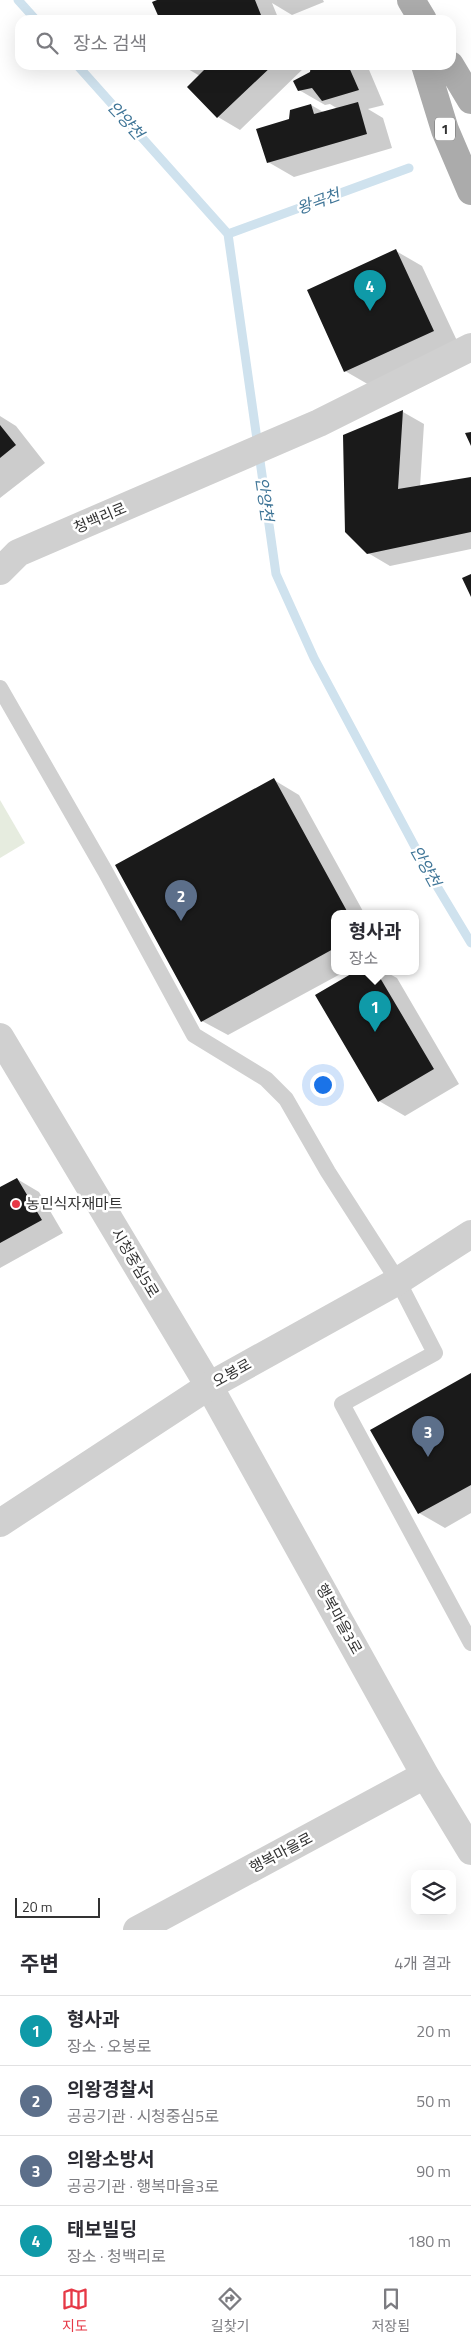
<!DOCTYPE html>
<html lang="ko">
<head>
<meta charset="utf-8">
<style>
	body { margin:0; font-family:"Titillium Web","Noto Sans KR",sans-serif; background:#f2f2f3; color:#2b2b33 }
	.controls { position:absolute; right:15px; bottom:15px; display:grid; overflow:hidden; border-radius:10px; box-shadow:0 5px 20px #0002 }
	.controls button { width:45px; height:45px; display:grid; place-items:center; padding:0; border:0; border-bottom:1px solid #e1e1e2; background:#fff; color:#2b2b33; font:25px sans-serif }
	.scale { position:absolute; left:15px; bottom:12px; width:85px; box-sizing:border-box; padding-left:5px; border:2px solid #333; border-top:0; font-size:14px; line-height:18px; white-space:nowrap; color:#333; -webkit-text-stroke:4px #fff; paint-order:stroke }
	.you { position:absolute; left:322px; top:1084px; width:18px; height:18px; margin:-12px; border:4px solid #fff; border-radius:50%; background:#1a73e8; box-shadow:0 0 0 8px #1a73e833 }
	.badge { display:grid; place-items:center; width:32px; height:32px; border-radius:50%; background:#e63946; color:#fff; font-size:16px; font-weight:700 }
	.pin { position:absolute; translate:-50% -41px; filter:drop-shadow(0 1px 2px #0008) }
	.pin::after { content:''; position:absolute; top:26px; width:18px; height:15px; background:inherit; clip-path:polygon(0 0,100% 0,50% 100%) }
	.popup { position:absolute; left:331px; top:910px; width:88px; height:65px; box-sizing:border-box; display:grid; place-content:center; border-radius:10px; background:#fff; filter:drop-shadow(0 1px 4px #0005); font-size:16px; white-space:nowrap; color:#7c7c81 }
	.popup b { font-size:19px; color:#2b2b33 }
	.popup::after { content:''; position:absolute; left:50%; top:100%; margin-left:-10px; border:10px solid transparent; border-top-color:#fff }
	.list { margin:0; padding:0; list-style:none }
	h2 { display:flex; justify-content:space-between; align-items:center; height:65px; margin:0; padding:0 20px; font-size:21px }
	h2 small { font-size:16px; font-weight:400; color:#7c7c81 }
	.list li { display:grid; grid-template-columns:32px 1fr auto; gap:15px; align-items:center; box-sizing:border-box; height:70px; padding:0 20px; border-top:1px solid #e1e1e2 }
	.list b { display:block; font-size:19px; white-space:nowrap }
	.list p { margin:0; font-size:16px; white-space:nowrap; color:#7c7c81 }
	.list em { font-size:16px; font-style:normal; color:#7c7c81 }
	.icon { flex:none; width:28px; height:28px; fill:none; stroke:currentColor; stroke-width:2; stroke-linecap:round; stroke-linejoin:round }
	.map { position:relative; flex:none; width:471px; height:1930px; overflow:hidden }
	.search { position:absolute; background:#fff; box-shadow:0 5px 20px #0002; left:15px; right:15px; top:15px; height:55px; display:flex; align-items:center; gap:12px; box-sizing:border-box; padding:0 18px; border-radius:15px; color:#7c7c81; font-size:19px }
	.sheet { height:345px; background:#fff }
	nav { display:flex; justify-content:space-around; align-items:center; box-sizing:border-box; height:70px; border-top:1px solid #e1e1e2; background:#fff; font-size:14px; color:#7c7c81 }
	nav a { display:grid; justify-items:center; gap:2px }
	nav .on { color:#e63946 }
	.map>svg:first-child { display:block }
</style>
</head>
<body>
<div class="map">
<svg width="471" height="1930" viewBox="0 0 471 1930">
	<rect width="100%" height="100%" fill="#fff"/>
	<path fill="#e6ecdf" d="M0,800L25,843L0,858Z"/>
	<path fill="#0003" d="M161,0H323L324,2L292,15L272,3L279,20H161Z
		M181,65H307L240,130L218,117L189,87L200,76Z
		M313,65H367L384,105L368,109L383,118L392,148L294,177L268,162L290,120L291,111L311,105L325,113L338,109L330,104L325,105L299,90L311,73Z
		M396,251L422,266L459,345L371,386L345,371Z
		M403,412L424,424L420,487L471,479V549L390,566L368,553Z
		M0,416L16,426L45,463L0,498Z
		M274,780L299,795L364,913H335V971H346L228,1035L202,1021Z
		M358,971H384L397,978L459,1084L405,1116L379,1101L317,995Z
		M17,1179L39,1192L63,1233L0,1268V1189Z
		M471,1375V1513L445,1528L419,1513Z"/>
	<g fill="none" stroke-linecap="round" stroke-linejoin="round">
		<path stroke="#cfe2ee" stroke-width="9" d="M18,0L36,20
			M77,65L228,234L276,574L314,658L429,873L471,943
			M228,234L409,168"/>
	</g>
	<path fill="#1a1a1a" d="M157,0H255L263,20H160L152,2Z
		M209,65H273L217,118L187,87Z
		M311,65H348L359,90L322,101L312,88L298,91L293,81L310,72Z
		M358,102L367,134L267,163L256,129L289,119L290,110L311,104L314,114Z
		M396,249L434,331L344,372L307,290Z
		M403,410L398,489L471,477V532L367,554L345,532L343,435Z
		M0,425L16,445L0,458Z
		M471,432V446L465,433Z
		M471,574V597L462,578Z
		M274,778L348,913H335V948L201,1022L115,865Z
		M356,971H376L434,1069L378,1102L315,995Z
		M17,1178L42,1220L0,1243V1187Z
		M471,1373V1485L418,1514L370,1430Z"/>
	<g fill="none" stroke-linecap="round" stroke-linejoin="round">
		<path stroke="#d0d0d0" stroke-width="16" d="M0,688L105,871L194,1035L266,1079L286,1099L328,1172L398,1281L435,1353L342,1404L471,1643"/>
		<path stroke="#d0d0d0" stroke-width="28" d="M0,571L18,553L319,423L471,347
			M0,1037L209,1386L425,1775L471,1851
			M137,1930L425,1775"/>
		<path stroke="#d0d0d0" stroke-width="28" d="M0,1523L209,1386L398,1281L471,1234"/>
		<path stroke="#ababab" stroke-width="28" d="M411,0L423,20
			M425,65L445,130L471,191
			M450,65L471,100"/>
	</g>
	<circle fill="#e63946" stroke="#fff" stroke-width="2" cx="16" cy="1204" r="5"/>
	<g text-anchor="middle" stroke-width="5" stroke-linejoin="round" paint-order="stroke">
		<rect fill="#fff" stroke="#707070" stroke-width="1" x="435" y="117.5" width="20" height="23" rx="4"/>
		<g font-size="14" font-weight="bold" fill="#333">
			<text x="445" y="134">1</text>
		</g>
		<g font-size="15" fill="#333" stroke="#fff">
			<text transform="translate(100 518) rotate(-23)" y="5">청백리로</text>
			<text transform="translate(135 1263) rotate(59)" y="5">시청중심5로</text>
			<text transform="translate(232 1373) rotate(-29)" y="5">오봉로</text>
			<text transform="translate(339 1619) rotate(61)" y="5">행복마을3로</text>
			<text transform="translate(281 1853) rotate(-28)" y="5">행복마을로</text>
		</g>
		<g font-size="15" fill="#333" stroke="#fff" text-anchor="start">
			<text x="26" y="1209">농민식자재마트</text>
		</g>
		<g font-size="16" font-style="italic" fill="#3f7597" stroke="#fff">
			<text transform="translate(126 120) rotate(48)" y="6">안양천</text>
			<text transform="translate(318 201) rotate(-20)" y="6">왕곡천</text>
			<text transform="translate(265 499) rotate(82)" y="6">안양천</text>
			<text transform="translate(426 866) rotate(61)" y="6">안양천</text>
		</g>
	</g>
</svg>
<div class="controls">
<button><svg class="icon" aria-label="layers" viewBox="0 0 24 24"><path d="M12 4l9 5-9 5-9-5zM3 14l9 5 9-5"/></svg></button>
</div>
<div class="scale">20 m</div>
<div class="you"></div>
<div class="pin badge" style="left:375px;top:1032px;background:#0f9aa8">1</div>
<div class="popup"><b>형사과</b>장소</div>
<div class="pin badge" style="left:181px;top:921px;background:#5c6f8a">2</div>
<div class="pin badge" style="left:428px;top:1457px;background:#5c6f8a">3</div>
<div class="pin badge" style="left:370px;top:311px;background:#0f9aa8">4</div>
<div class="search"><svg class="icon" aria-label="search" viewBox="0 0 24 24"><circle cx="10" cy="10" r="6"/><path d="M15 15l6 6"/></svg>장소 검색</div>
</div>
<section class="sheet">
<h2>주변<small>4개 결과</small></h2>
<ul class="list">
<li><span class="badge" style="background:#0f9aa8">1</span><div><b>형사과</b><p>장소 · 오봉로</p></div><em>20 m</em></li>
<li><span class="badge" style="background:#5c6f8a">2</span><div><b>의왕경찰서</b><p>공공기관 · 시청중심5로</p></div><em>50 m</em></li>
<li><span class="badge" style="background:#5c6f8a">3</span><div><b>의왕소방서</b><p>공공기관 · 행복마을3로</p></div><em>90 m</em></li>
<li><span class="badge" style="background:#0f9aa8">4</span><div><b>태보빌딩</b><p>장소 · 청백리로</p></div><em>180 m</em></li>
</ul>
</section>
<nav>
<a class="on"><svg class="icon" aria-label="map" viewBox="0 0 24 24"><path d="M3 6l6-2 6 2 6-2v14l-6 2-6-2-6 2zM9 4v14M15 6v14"/></svg>지도</a>
<a><svg class="icon" aria-label="directions" viewBox="0 0 24 24"><path d="M12 3l9 9-9 9-9-9zM9 14v-3h6M13 9l2 2-2 2"/></svg>길찾기</a>
<a><svg class="icon" aria-label="saved" viewBox="0 0 24 24"><path d="M7 4h10v16l-5-4-5 4z"/></svg>저장됨</a>
</nav>
</body>
</html>
